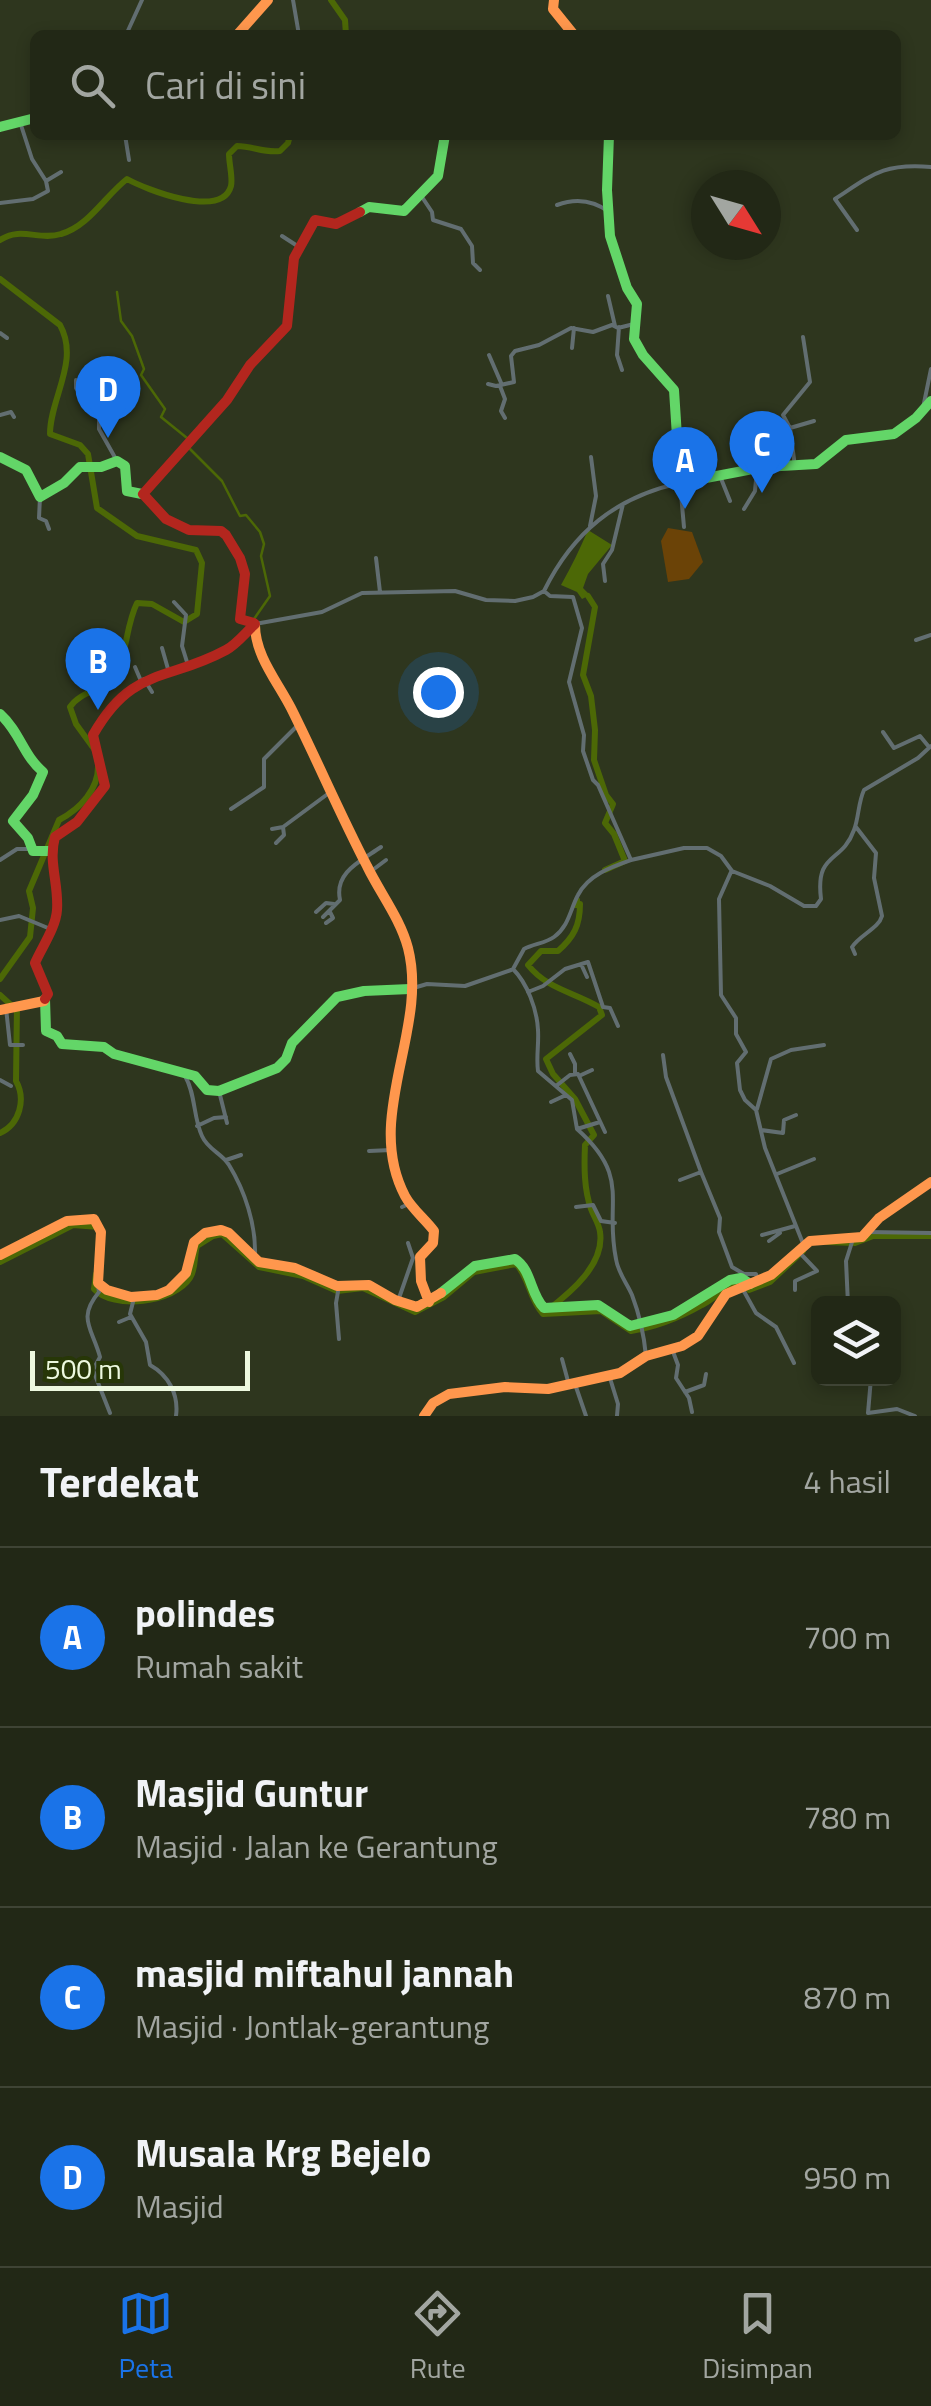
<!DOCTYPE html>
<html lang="id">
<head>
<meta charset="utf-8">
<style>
	body { margin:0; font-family:"Titillium Web",sans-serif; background:#2a301f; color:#f1f3f6 }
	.controls { position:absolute; right:30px; bottom:30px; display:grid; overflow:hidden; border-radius:15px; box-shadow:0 5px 15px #0003 }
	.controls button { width:90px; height:90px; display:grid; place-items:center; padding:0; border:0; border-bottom:2px solid #3f4435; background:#222816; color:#f1f3f6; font:50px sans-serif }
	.compass { position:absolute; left:691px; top:170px; width:90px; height:90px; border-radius:50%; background:#222816; box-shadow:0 5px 15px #0003; rotate:127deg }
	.scale { position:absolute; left:30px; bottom:25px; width:220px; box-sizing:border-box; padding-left:10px; border:5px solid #edf9df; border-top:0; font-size:28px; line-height:35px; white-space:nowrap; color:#edf9df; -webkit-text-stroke:8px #273707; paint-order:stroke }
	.you { position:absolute; left:438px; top:692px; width:35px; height:35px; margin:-25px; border:8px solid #fff; border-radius:50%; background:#1a73e8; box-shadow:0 0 0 15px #1a73e833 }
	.badge { display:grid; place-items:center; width:65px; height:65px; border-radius:50%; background:#1a73e8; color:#fff; font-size:32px; font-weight:700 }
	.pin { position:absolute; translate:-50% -82px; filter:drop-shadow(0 2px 5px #0008) }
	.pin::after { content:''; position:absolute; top:52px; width:35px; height:30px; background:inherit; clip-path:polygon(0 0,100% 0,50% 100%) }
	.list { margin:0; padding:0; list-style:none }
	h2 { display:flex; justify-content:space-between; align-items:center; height:130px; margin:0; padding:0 40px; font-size:42px }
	h2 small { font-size:32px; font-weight:400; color:#a2a6a1 }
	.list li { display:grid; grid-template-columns:65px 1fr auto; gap:30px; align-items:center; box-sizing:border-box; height:180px; padding:0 40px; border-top:2px solid #3f4435 }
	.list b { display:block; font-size:38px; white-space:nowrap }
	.list p { margin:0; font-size:32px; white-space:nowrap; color:#a2a6a1 }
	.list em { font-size:32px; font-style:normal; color:#a2a6a1 }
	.icon { flex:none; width:55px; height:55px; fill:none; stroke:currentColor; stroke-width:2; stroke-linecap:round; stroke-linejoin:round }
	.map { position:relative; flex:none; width:931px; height:1416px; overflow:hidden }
	.search { position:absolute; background:#222816; box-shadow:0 5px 15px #0003; left:30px; right:30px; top:30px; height:110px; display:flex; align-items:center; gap:25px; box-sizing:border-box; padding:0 35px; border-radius:15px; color:#a2a6a1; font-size:38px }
	.sheet { height:850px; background:#222816 }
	nav { display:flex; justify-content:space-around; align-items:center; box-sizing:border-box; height:140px; border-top:2px solid #3f4435; background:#222816; font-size:28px; color:#a2a6a1 }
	nav a { display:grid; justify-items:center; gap:5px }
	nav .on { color:#1a73e8 }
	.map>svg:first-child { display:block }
</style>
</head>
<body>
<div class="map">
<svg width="931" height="1416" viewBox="0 0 931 1416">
	<rect width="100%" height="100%" fill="#2e361e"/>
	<path fill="#6b4307" d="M668,528L692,532L703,562L689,579L668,582L661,541Z"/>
	<path fill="#4c6806" d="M588,530L612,545L588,574L583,588L590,595L582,599L577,592L561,585C571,567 580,549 588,530Z"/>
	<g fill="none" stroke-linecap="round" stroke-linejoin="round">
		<path stroke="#4c6806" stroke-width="2.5" d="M117,292L121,321L132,336L144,369L141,375L165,409L161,417L187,438
			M189,448L222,481L240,516L246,515L260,532L264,544L261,556L270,596L254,619
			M256,651L300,732
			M356,852L367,871"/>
		<path stroke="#4c6806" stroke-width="6" d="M331,0L345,20L346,35
			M0,240C21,226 39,241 61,234C89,226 105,196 127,179C145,189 222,220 231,186C233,178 229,164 229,154L237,146C253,146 263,153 280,151L288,143L290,135
			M0,279L60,325C80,361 50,398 50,434L80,445L88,454L97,508L137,536L196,550L202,563L197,614L184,622L152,604L137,603C126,625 127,653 116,674C107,690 81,690 70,707L76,724L97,753
			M588,596L595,607L583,675L591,696L595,730L594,760L606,795L613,804L605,823L614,834L625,861L605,870
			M0,979L30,937L33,908L29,891L59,820C80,809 99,789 98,765
			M0,995L11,1005H17L16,1081C26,1099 20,1124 0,1133
			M827,1242L855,1243L873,1236H931
			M0,1262L73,1225L99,1227
			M96,1274L94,1289C113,1310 174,1303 190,1278C196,1269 194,1256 197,1246L213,1236L222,1234L259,1267L303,1276L337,1291L363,1288L415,1312L444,1297L474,1272L516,1264C529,1277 529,1299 543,1314L601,1311L631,1331C657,1327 679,1318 702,1305C718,1297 726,1283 745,1282L749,1290L770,1282L803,1251
			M549,1309C571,1292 605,1264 600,1232C599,1224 594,1217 591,1209C584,1189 584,1167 585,1145L594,1135L575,1099L553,1074L546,1059L602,1015L599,1007C574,992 547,989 528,965L541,951H558C574,937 580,925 580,904L575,905L577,900"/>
		<path stroke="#626e71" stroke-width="4" d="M293,0L299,35
			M126,35L142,0
			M125,135L129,160
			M46,181L61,172
			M420,194L432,212L433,220L461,229L472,246L473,263L480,270
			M0,203L33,199L48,191L46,181L32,159L20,122
			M557,205C576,198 593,200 609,212
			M857,230L835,199C873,174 884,163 931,167
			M282,236L299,247
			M608,296L615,326
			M619,327L617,355L622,370
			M0,333L7,338
			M572,348L574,328
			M489,355L502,385
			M76,380V388L99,419V429L117,461
			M488,384L496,386L514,382L511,356L515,351L539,345L571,328L593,332L612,325L618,328L634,324
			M500,386L505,399L501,411L505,418
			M923,408L931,369
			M0,415L11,412L14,417
			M790,428L814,421
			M795,467L790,428L783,415L810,382L803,337
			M720,476L730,501
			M40,497L39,518L46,521L49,529
			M744,509L755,491L757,469
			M590,526L596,496L591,457
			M684,527L680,483C616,497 573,532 544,591L550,596L573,597L582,628L569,682L584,735L583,751L593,780L598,785L631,860L684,848H707L721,856L732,871L770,886L804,906H816L821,899C815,851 842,864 854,830C859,817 858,803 864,790L918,758L931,746
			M376,558L380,592
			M605,581L603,564L612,550L623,504
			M174,602L186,615L182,646L187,662
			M255,624L322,612L362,593L455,591L486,600L515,601L533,597L544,591
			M916,640L931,635
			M162,648L168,669
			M135,667L141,681
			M144,679L152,692
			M883,732L894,748L920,736L929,747
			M231,809L264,787V759L299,724
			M272,829L283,827L329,793
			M276,843L284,835L283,827
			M0,860L17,849H32
			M631,860C611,867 588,875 578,895C570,910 569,926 554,937C546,943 533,944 524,949L513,969C527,983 537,1009 538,1030C539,1044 536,1057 538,1071L572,1100L577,1129C632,1178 604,1201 616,1259C618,1273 627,1283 632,1295C640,1316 644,1335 646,1356
			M370,872L386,860
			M731,872L719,899L721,995L736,1018V1034L746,1052L737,1063L740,1090L745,1100L756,1110L765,1148L804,1246
			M316,912L326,903L334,904
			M323,917L340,900C334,872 361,861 381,847
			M0,920L19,916L48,928
			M326,923L333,918L330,912
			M855,954L852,947C860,935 879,928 882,916L874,878L876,853L856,827
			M581,964L587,977
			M410,989L427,984L465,986L511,970
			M528,992L543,986L565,969L588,962L603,1007L610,1008L618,1026
			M6,1008L10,1045H23
			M570,1054L575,1064V1073
			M663,1055L666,1077L701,1172
			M185,1076C196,1095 193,1117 202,1136C208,1150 222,1153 229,1165C245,1191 256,1225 255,1255
			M579,1076L592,1070
			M0,1080L11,1086
			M556,1086L570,1075L578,1074L605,1132
			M219,1091L227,1123
			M551,1102L566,1095
			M757,1109L771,1059L791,1050L824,1045
			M197,1126L214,1118L226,1117
			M577,1129L600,1122
			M761,1130L783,1133L784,1120L796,1115
			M369,1151L391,1150
			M226,1160L241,1155
			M777,1174L814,1159
			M680,1180L701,1172L720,1218L719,1232L732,1267L744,1274H756L758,1282
			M402,1207L411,1203
			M576,1207L593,1205L601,1221L615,1223
			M867,1232L931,1233
			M762,1235L795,1226
			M769,1241L780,1233
			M98,1286L99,1292C77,1318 92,1328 100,1357L93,1370L110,1413
			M339,1286L336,1303L339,1339
			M741,1286L756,1313L776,1327L794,1363
			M795,1290V1281L817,1271L799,1252
			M134,1298L130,1314L146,1342L150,1365C168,1375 179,1394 176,1416
			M398,1301L413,1258L408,1243
			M848,1304L846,1261L853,1239
			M119,1322L131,1317
			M672,1349L678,1365L676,1378L689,1398L692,1412
			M562,1359L569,1385
			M609,1375L618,1404L617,1416
			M871,1378L868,1413L897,1409L915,1416
			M575,1384L586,1416
			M685,1392L704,1385L706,1374"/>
		<path stroke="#63d668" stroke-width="10" d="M0,127L35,118
			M609,135L607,190L610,236L627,288L637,304L634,339L643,355L674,390L680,483L764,467L816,464L846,440L894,434L916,418L931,401
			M360,212L369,207L404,211L438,176L445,135
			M0,457L26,470L40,497L64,483L80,467H101L117,461L125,466L127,491L142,494
			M0,714C20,732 23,755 43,772L33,795L13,821L28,838L33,851H51
			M45,999L46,1031L57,1036L62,1044L104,1047L114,1054L195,1076L207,1090L219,1091L277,1068L286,1059L292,1043L337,997L364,991L410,989
			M441,1293L475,1266L515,1259C532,1270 530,1294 544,1308L598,1305L630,1326L673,1315L730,1280L741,1278L750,1284"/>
		<path stroke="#ff974d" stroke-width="10" d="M554,0L553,9L574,35
			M237,35L268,0
			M255,625C255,655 277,681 291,708C317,760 340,814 367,866C380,893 400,918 408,948C429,1030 363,1116 405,1196C412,1209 425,1219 434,1231L433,1243L420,1257L421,1281L429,1302
			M0,1010L44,1001
			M0,1255L67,1221L94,1219L101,1232L98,1283L107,1290L131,1297L157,1295L169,1290L186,1273L194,1242L205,1233L221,1230L229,1233L259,1262L295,1268L337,1286L369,1285L395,1300L417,1307L441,1293
			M424,1416L433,1403L449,1394L505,1387L548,1389L620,1373L646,1356L682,1346L698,1336L726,1294L771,1275L810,1241L862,1237L879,1218L931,1182"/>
		<path stroke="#b3261e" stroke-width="10" d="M254,623L240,619L245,574L240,558L226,535L221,531L189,530L166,519L143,494L227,400L250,365L287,326L294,258L315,220L336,224L360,212
			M45,999L48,994L35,963C42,947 56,927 57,910C59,884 48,862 55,837L77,822L105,786L93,735C132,666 167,682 226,650C237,644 246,632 255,624"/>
	</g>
</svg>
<div class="controls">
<button><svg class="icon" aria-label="layers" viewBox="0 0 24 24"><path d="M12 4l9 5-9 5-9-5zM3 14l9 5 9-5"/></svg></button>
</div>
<svg class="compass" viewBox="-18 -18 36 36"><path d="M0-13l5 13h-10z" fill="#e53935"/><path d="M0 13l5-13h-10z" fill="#a2a6a1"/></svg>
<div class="scale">500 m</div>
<div class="you"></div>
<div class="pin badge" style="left:685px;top:509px">A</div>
<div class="pin badge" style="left:98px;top:710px">B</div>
<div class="pin badge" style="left:762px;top:493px">C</div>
<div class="pin badge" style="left:108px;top:438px">D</div>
<div class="search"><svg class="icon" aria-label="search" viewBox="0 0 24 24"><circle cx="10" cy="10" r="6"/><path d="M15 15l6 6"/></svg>Cari di sini</div>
</div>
<section class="sheet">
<h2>Terdekat<small>4 hasil</small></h2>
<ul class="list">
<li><span class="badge">A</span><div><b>polindes</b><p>Rumah sakit</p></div><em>700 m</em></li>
<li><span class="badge">B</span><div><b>Masjid Guntur</b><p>Masjid · Jalan ke Gerantung</p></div><em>780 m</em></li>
<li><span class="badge">C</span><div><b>masjid miftahul jannah</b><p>Masjid · Jontlak-gerantung</p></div><em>870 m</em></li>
<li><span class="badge">D</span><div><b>Musala Krg Bejelo</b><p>Masjid</p></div><em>950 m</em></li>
</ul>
</section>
<nav>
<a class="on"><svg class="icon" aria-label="map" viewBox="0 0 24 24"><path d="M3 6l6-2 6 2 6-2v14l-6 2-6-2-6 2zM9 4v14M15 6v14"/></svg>Peta</a>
<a><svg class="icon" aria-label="directions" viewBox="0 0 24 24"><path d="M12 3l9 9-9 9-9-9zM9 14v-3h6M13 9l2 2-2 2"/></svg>Rute</a>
<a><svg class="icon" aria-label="saved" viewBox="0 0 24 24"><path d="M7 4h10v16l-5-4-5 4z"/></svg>Disimpan</a>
</nav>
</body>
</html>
